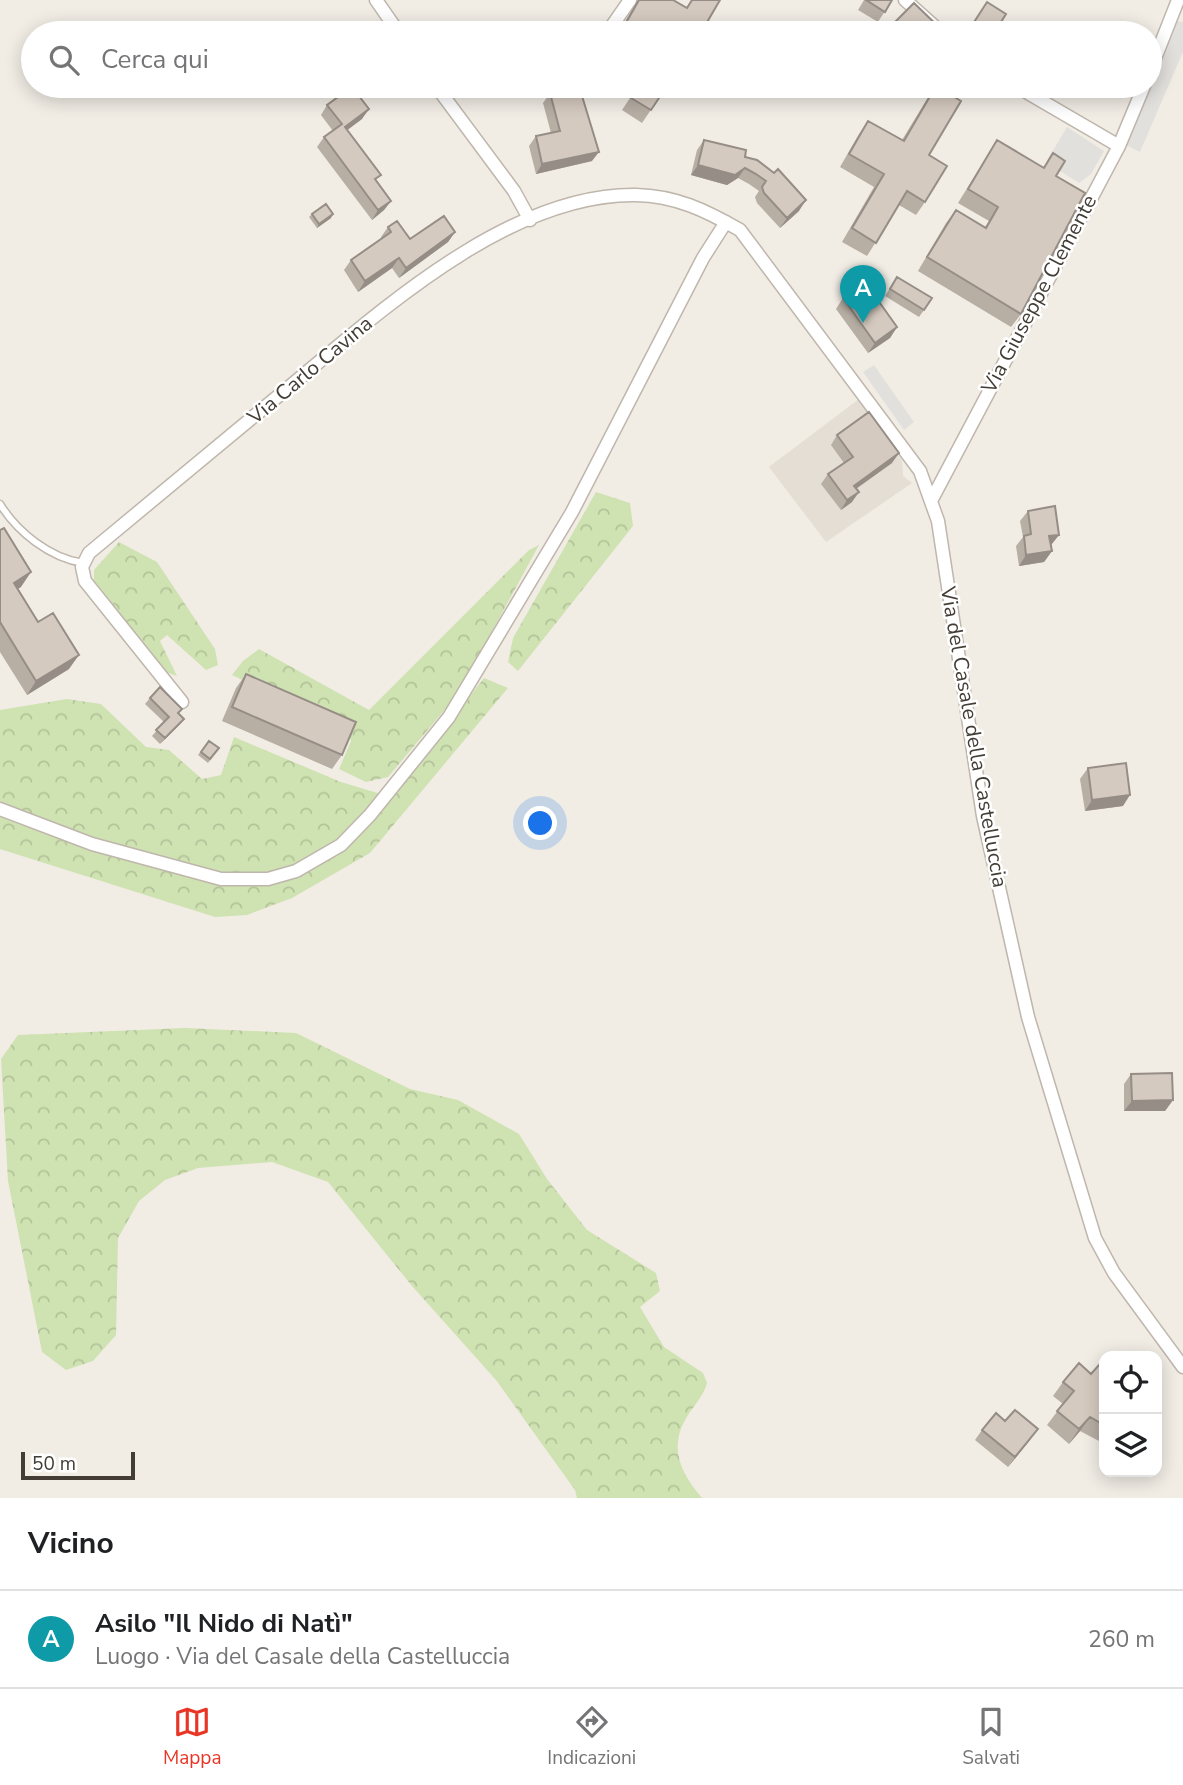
<!DOCTYPE html>
<html lang="it">
<head>
<meta charset="utf-8">
<style>
	body { margin:0; font-family:"Nunito Sans",sans-serif; background:#f6f6f6; color:#202124 }
	.controls { position:absolute; right:21px; bottom:21px; display:grid; overflow:hidden; border-radius:14px; box-shadow:0 4px 18px #0003 }
	.controls button { width:63px; height:63px; display:grid; place-items:center; padding:0; border:0; border-bottom:2px solid #e0e0e0; background:#fff; color:#202124; font:35px sans-serif }
	.scale { position:absolute; left:21px; bottom:18px; width:114px; box-sizing:border-box; padding-left:7px; border:4px solid #433d35; border-top:0; font-size:19px; line-height:24px; white-space:nowrap; color:#433d35; -webkit-text-stroke:5px #fff; paint-order:stroke }
	.you { position:absolute; left:541px; top:824px; width:24px; height:24px; margin:-18px; border:5px solid #fff; border-radius:50%; background:#1a73e8; box-shadow:0 0 0 10px #1a73e833 }
	.badge { display:grid; place-items:center; width:46px; height:46px; border-radius:50%; background:#e83525; color:#fff; font-size:23px; font-weight:700 }
	.pin { position:absolute; translate:-50% -58px; filter:drop-shadow(0 2px 4px #0008) }
	.pin::after { content:''; position:absolute; top:37px; width:24px; height:21px; background:inherit; clip-path:polygon(0 0,100% 0,50% 100%) }
	.list { margin:0; padding:0; list-style:none }
	h2 { display:flex; justify-content:space-between; align-items:center; height:91px; margin:0; padding:0 28px; font-size:30px }
	h2 small { font-size:23px; font-weight:400; color:#757577 }
	.list li { display:grid; grid-template-columns:46px 1fr auto; gap:21px; align-items:center; box-sizing:border-box; height:98px; padding:0 28px; border-top:2px solid #e0e0e0 }
	.list b { display:block; font-size:26px; white-space:nowrap }
	.list p { margin:0; font-size:23px; white-space:nowrap; color:#757577 }
	.list em { font-size:23px; font-style:normal; color:#757577 }
	.icon { flex:none; width:38px; height:38px; fill:none; stroke:currentColor; stroke-width:2; stroke-linecap:round; stroke-linejoin:round }
	.map { position:relative; flex:none; width:1183px; height:1498px; overflow:hidden }
	.search { position:absolute; background:#fff; box-shadow:0 4px 18px #0003; left:21px; right:21px; top:21px; height:77px; display:flex; align-items:center; gap:18px; box-sizing:border-box; padding:0 24px; border-radius:38px; color:#757577; font-size:26px }
	.sheet { height:189px; background:#fff }
	nav { display:flex; justify-content:space-around; align-items:center; box-sizing:border-box; height:98px; border-top:2px solid #e0e0e0; background:#fff; font-size:19px; color:#757577 }
	nav a { display:grid; justify-items:center; gap:4px }
	nav .on { color:#e83525 }
	.map>svg:first-child { display:block }
</style>
</head>
<body>
<div class="map">
<svg width="1183" height="1498" viewBox="0 0 1183 1498">
	<defs>
		<pattern id="forest-crowns" width="20" height="18" patternUnits="userSpaceOnUse" patternTransform="scale(1.75)"><rect width="20" height="18" fill="#cfe2b1"/><path d="M2 6a3 3 0 1 1 6 0M12 15a3 3 0 1 1 6 0" fill="none" stroke="#b3c399"/></pattern>
	</defs>
	<rect width="100%" height="100%" fill="#f1ede5"/>
	<path fill="#e4ded4" d="M859,399L902,461L903,476L912,483L826,542L769,467Z"/>
	<path fill="url(#forest-crowns)" d="M596,492L630,503L633,526L518,671L508,662L513,638Z
		M119,542L157,562L215,649L218,665L206,670L167,635L160,641L177,676L166,672L94,580V570Z
		M539,545L458,694L388,777L366,782L339,769L351,741L347,731L232,675L243,661L259,649L369,710L529,550Z
		M484,678L508,688L370,853L292,898L247,915L215,917L0,849V710L67,699L101,704L146,747L169,750L202,779L221,775L234,737L341,782L381,794L405,779Z
		M185,1028L296,1033L410,1089L458,1100L519,1134L547,1179L587,1230L656,1273L660,1291L640,1307L664,1347L703,1373L707,1383C703,1398 691,1408 684,1422C669,1451 683,1476 702,1498H577L575,1490L496,1380L412,1286L328,1182L272,1162L198,1168L165,1180L139,1201L118,1238L116,1335L93,1361L66,1370L42,1352L8,1181L1,1059L18,1035Z"/>
	<path fill="#e2e0dd" d="M1177,21L1183,22V52L1140,152L1126,145Z
		M1067,127L1104,151L1091,174L1079,183L1046,162Z
		M874,365L914,422L904,430L863,372Z"/>
	<g fill="none" stroke-linecap="round" stroke-linejoin="round">
		<defs>
			<path id="lane" d="M0,504C17,532 50,558 83,563"/>
			<path id="street" d="M376,0L399,33
				M905,0L942,33
				M607,33L630,0
				M1150,71L1178,0
				M436,86L514,191L530,220
				M1016,86L1119,146
				M931,501L1119,146L1144,86
				M182,702L85,581L82,567L89,553C152,501 215,449 277,397C372,319 505,193 636,195C676,196 705,210 740,230L920,471L938,521L983,816L1028,1017L1095,1238L1114,1273L1183,1367
				M0,809L92,844L221,879H268L296,871L341,845L370,815L449,717L572,512L703,258L726,222"/>
		</defs>
		<use href="#lane" stroke="#bfb6ac" stroke-width="9"/>
		<use href="#street" stroke="#bfb6ac" stroke-width="15"/>
		<use href="#lane" stroke="#fff" stroke-width="6"/>
		<use href="#street" stroke="#fff" stroke-width="12"/>
	</g>
	<path fill="#b7aea4" d="M638,0H673L686,8L692,0H720L706,24L721,33H618Z
		M864,0H892L878,22L858,10Z
		M895,22L945,33H887Z
		M638,86H667L642,123L622,110Z
		M705,86H720L715,92Z
		M936,86L925,202L916,215L899,205L867,256L842,242L874,187L840,167L859,134L868,121L902,140L927,99Z
		M550,93L592,161L536,174L529,146L536,136L551,133L543,103Z
		M327,105L362,119L347,130L376,181L391,201L384,210L372,220L317,147L324,137L333,131L321,115Z
		M704,140L745,157L799,211L780,228L757,203L755,197L759,191L749,184L738,178L727,185L691,175L697,150Z
		M997,140L1043,168L1053,153L1056,176L1021,314L1011,327L918,271L946,223L956,210L985,227L989,221L958,203Z
		M312,214L331,218L317,228L309,217Z
		M388,227L410,239L455,232L448,242L399,278L392,268L358,292L344,270L351,260L382,239L381,237Z
		M897,277L924,310L919,317L885,296Z
		M843,298L897,327L890,338L868,353L836,309Z
		M837,435L892,463L856,489L852,502L841,510L821,484L828,474L844,463L831,445Z
		M1028,511L1059,535L1051,545L1052,551L1044,562L1019,566L1016,546L1023,537L1020,521Z
		M0,530L21,587L17,589L69,669L27,695L0,652Z
		M246,674L342,755L332,769L222,721L236,688Z
		M150,698L178,713L184,719L179,725L160,744L152,736L164,722L145,704Z
		M209,741L219,748L208,763L198,755Z
		M1088,768L1123,806L1085,811L1080,779Z
		M1131,1074L1173,1100L1165,1111H1124V1084Z
		M1104,1370V1434L1099,1441L1080,1431L1069,1444L1047,1425L1063,1404L1053,1396L1063,1382Z
		M982,1430L1030,1440L1008,1467L975,1440Z"/>
	<path fill="#958d86" d="M369,109L362,119L338,137L345,127Z
		M599,152L592,161L536,174L542,164Z
		M698,165L745,168L738,178L727,185L691,175Z
		M806,200L799,211L780,228L787,218Z
		M391,201L384,210L372,220L378,210Z
		M333,214L331,218L317,228L319,224Z
		M455,232L448,242L399,278L406,268Z
		M399,258L392,268L358,292L365,281Z
		M897,327L890,338L868,353L875,343Z
		M899,453L892,463L847,495L854,486Z
		M859,492L852,502L841,510L847,500Z
		M1059,535L1051,545L1042,547L1049,536Z
		M1052,551L1044,562L1019,566L1026,555Z
		M31,572L21,587L4,597L14,583Z
		M79,655L69,669L27,695L36,681Z
		M184,719L179,725L160,744L165,738Z
		M1130,795L1123,806L1085,811L1092,800Z
		M1173,1100L1165,1111H1124L1132,1101Z
		M1090,1417L1080,1431L1069,1444L1079,1429Z
		M1038,1429L1030,1440L1008,1467L1015,1457Z"/>
	<path fill="#d5cabf" stroke="#958d86" stroke-width="2" d="M639,0H673L687,8L692,0H720L706,24L721,33H647L627,21Z
		M866,0H892L885,12Z
		M987,2L1006,14L994,33H967Z
		M914,3L945,33H906L895,22Z
		M579,86L599,152L542,164L536,136L560,131L550,93Z
		M638,86H667L651,110L631,98Z
		M936,86L961,101L929,155L947,166L925,202L907,191L876,243L852,228L884,174L849,154L868,121L904,141Z
		M352,87L369,109L345,127L381,175L375,179L391,201L378,210L324,137L342,124L327,105Z
		M704,140L746,150L745,157L757,160L774,173L778,169L806,200L787,218L764,193L762,187L766,181L756,174L745,168L735,175L698,165Z
		M997,140L1044,168L1053,153L1065,161L1056,176L1085,193L1021,314L927,257L956,210L986,228L998,207L968,189Z
		M326,204L333,214L319,224L312,214Z
		M444,216L455,232L406,268L399,258L365,281L351,260L391,232L388,227L397,221L410,239Z
		M897,277L932,298L924,310L890,289Z
		M865,282L897,327L875,343L843,298Z
		M869,412L899,453L854,486L859,492L847,500L828,474L853,457L837,435Z
		M1055,506L1059,535L1049,536L1052,551L1026,555L1024,536L1031,534L1028,511Z
		M4,528L31,572L14,583L38,622L53,613L79,655L36,681L0,622V530Z
		M246,674L356,722L342,755L232,707Z
		M160,687L182,709L178,713L184,719L165,738L156,730L169,717L150,698Z
		M209,741L219,748L210,759L201,752Z
		M1126,763L1130,795L1092,800L1088,768Z
		M1172,1073L1173,1100L1132,1101L1131,1074Z
		M1079,1363L1091,1374L1099,1365L1104,1370V1425L1090,1417L1079,1429L1057,1411L1074,1391L1063,1382Z
		M1015,1410L1038,1429L1015,1457L982,1430L996,1413L1005,1421Z"/>
	<g text-anchor="middle" stroke-width="5" stroke-linejoin="round" paint-order="stroke">
		<g font-size="21" fill="#433d35" stroke="#fff">
			<text transform="translate(1039 294) rotate(-62)" y="7">Via Giuseppe Clemente</text>
			<text transform="translate(310 370) rotate(-40)" y="7">Via Carlo Cavina</text>
			<text transform="translate(974 737) rotate(80)" y="7">Via del Casale della Castelluccia</text>
		</g>
	</g>
</svg>
<div class="controls">
<button><svg class="icon" aria-label="locate" viewBox="0 0 24 24"><circle cx="12" cy="12" r="6"/><path d="M12 2v4M12 18v4M2 12h4M18 12h4"/></svg></button>
<button><svg class="icon" aria-label="layers" viewBox="0 0 24 24"><path d="M12 4l9 5-9 5-9-5zM3 14l9 5 9-5"/></svg></button>
</div>
<div class="scale">50 m</div>
<div class="you"></div>
<div class="pin badge" style="left:863px;top:323px;background:#0f9aa8">A</div>
<div class="search"><svg class="icon" aria-label="search" viewBox="0 0 24 24"><circle cx="10" cy="10" r="6"/><path d="M15 15l6 6"/></svg>Cerca qui</div>
</div>
<section class="sheet">
<h2>Vicino<small></small></h2>
<ul class="list">
<li><span class="badge" style="background:#0f9aa8">A</span><div><b>Asilo &quot;Il Nido di Natì&quot;</b><p>Luogo · Via del Casale della Castelluccia</p></div><em>260 m</em></li>
</ul>
</section>
<nav>
<a class="on"><svg class="icon" aria-label="map" viewBox="0 0 24 24"><path d="M3 6l6-2 6 2 6-2v14l-6 2-6-2-6 2zM9 4v14M15 6v14"/></svg>Mappa</a>
<a><svg class="icon" aria-label="directions" viewBox="0 0 24 24"><path d="M12 3l9 9-9 9-9-9zM9 14v-3h6M13 9l2 2-2 2"/></svg>Indicazioni</a>
<a><svg class="icon" aria-label="saved" viewBox="0 0 24 24"><path d="M7 4h10v16l-5-4-5 4z"/></svg>Salvati</a>
</nav>
</body>
</html>
